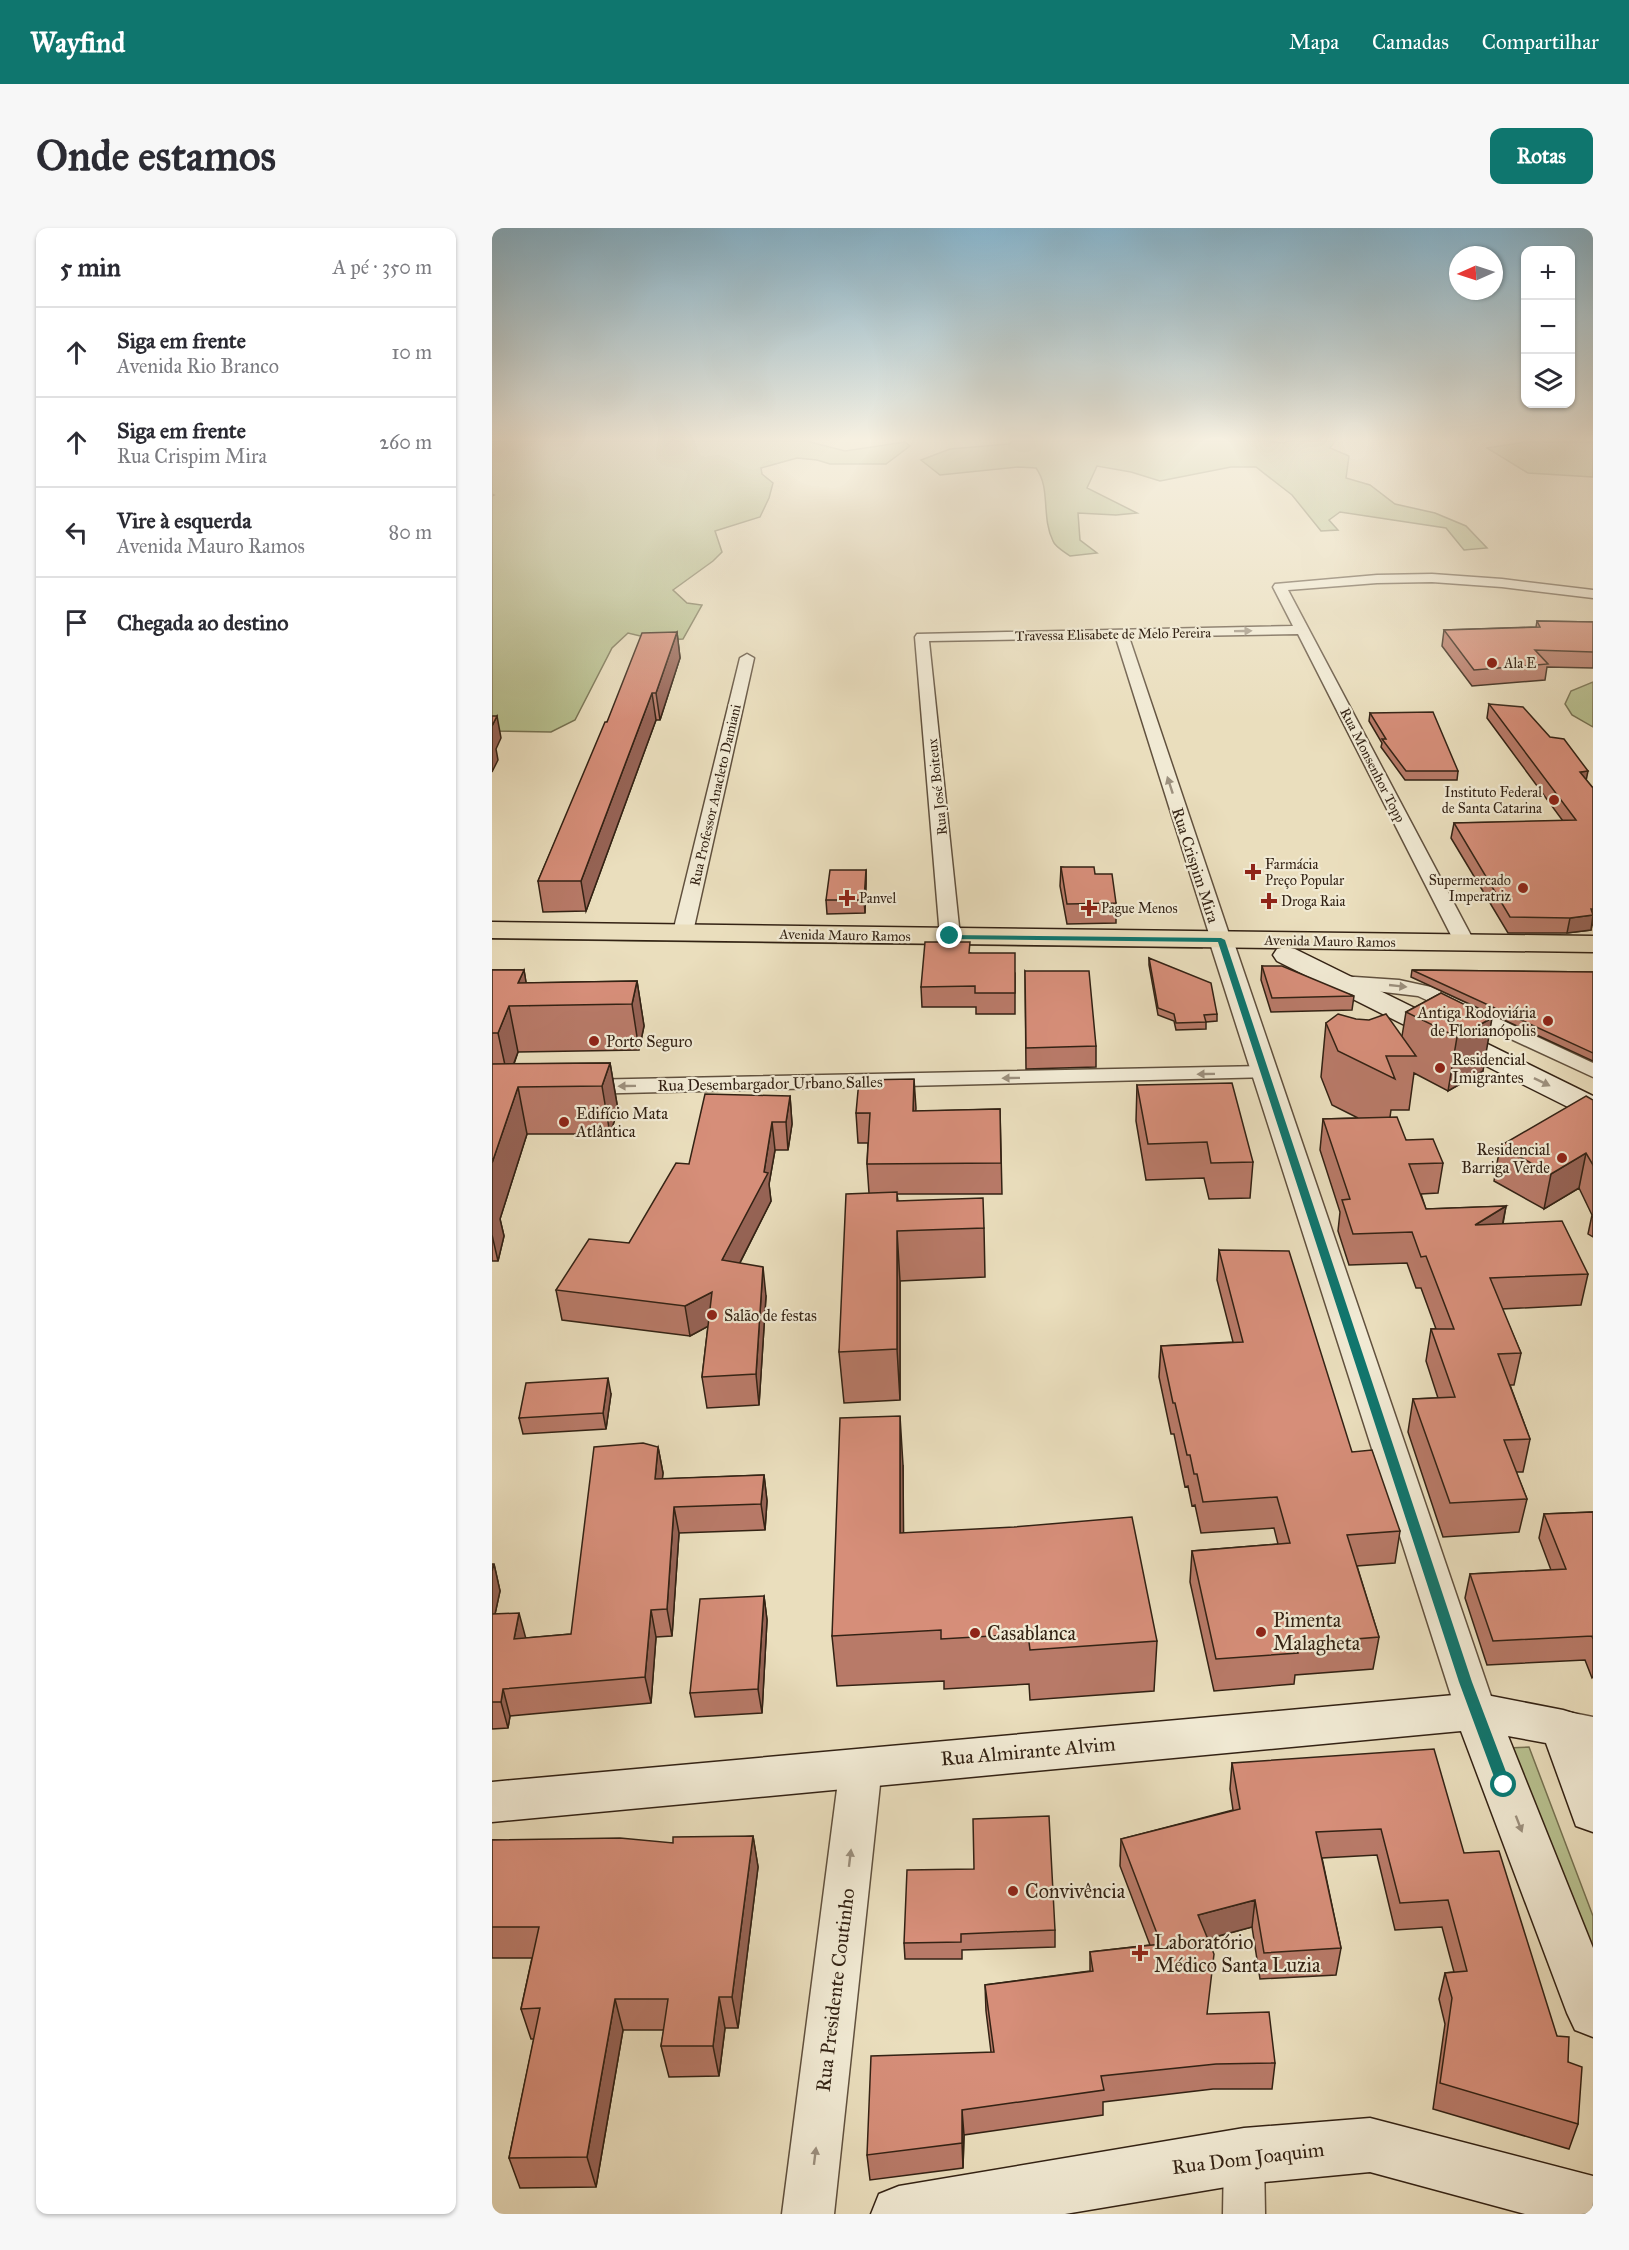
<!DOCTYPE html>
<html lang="pt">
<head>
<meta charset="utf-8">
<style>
	body { margin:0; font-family:"IM FELL Great Primer",serif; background:#f7f7f7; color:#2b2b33 }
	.controls { position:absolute; right:18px; top:18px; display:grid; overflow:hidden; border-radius:12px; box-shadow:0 2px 4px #0004 }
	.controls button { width:54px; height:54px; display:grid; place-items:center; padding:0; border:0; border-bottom:2px solid #e1e1e2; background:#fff; color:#2b2b33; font:30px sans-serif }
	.compass { position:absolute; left:957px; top:18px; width:54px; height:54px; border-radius:50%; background:#fff; box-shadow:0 2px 4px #0004; rotate:267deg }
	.stop { position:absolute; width:18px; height:18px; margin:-14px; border:4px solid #0f766e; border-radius:50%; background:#fff }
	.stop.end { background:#0f766e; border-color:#fff; box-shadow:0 2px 6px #0008 }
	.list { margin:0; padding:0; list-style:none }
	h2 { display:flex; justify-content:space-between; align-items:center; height:78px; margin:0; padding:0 24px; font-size:26px }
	h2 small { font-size:20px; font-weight:400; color:#7c7c81 }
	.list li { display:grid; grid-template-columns:39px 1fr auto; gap:18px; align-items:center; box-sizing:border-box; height:90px; padding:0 24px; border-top:2px solid #e1e1e2 }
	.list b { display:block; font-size:22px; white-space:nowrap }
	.list p { margin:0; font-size:20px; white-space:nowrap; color:#7c7c81 }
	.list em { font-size:20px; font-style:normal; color:#7c7c81 }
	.icon { flex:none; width:33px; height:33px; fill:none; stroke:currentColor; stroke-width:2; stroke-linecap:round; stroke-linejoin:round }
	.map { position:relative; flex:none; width:1101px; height:1986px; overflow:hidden; border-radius:12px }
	header { display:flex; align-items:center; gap:36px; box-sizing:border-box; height:84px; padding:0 30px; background:#0f766e; color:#fff }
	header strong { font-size:28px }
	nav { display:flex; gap:33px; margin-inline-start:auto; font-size:21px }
	.intro { display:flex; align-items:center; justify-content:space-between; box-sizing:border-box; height:144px; padding:0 36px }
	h1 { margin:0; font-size:42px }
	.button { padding:15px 27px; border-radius:12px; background:#0f766e; color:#fff; font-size:21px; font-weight:700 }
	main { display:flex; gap:36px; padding:0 36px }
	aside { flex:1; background:#fff; border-radius:12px; box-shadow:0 2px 4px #0004 }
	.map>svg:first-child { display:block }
</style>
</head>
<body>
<header>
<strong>Wayfind</strong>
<nav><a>Mapa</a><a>Camadas</a><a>Compartilhar</a></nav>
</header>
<div class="intro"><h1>Onde estamos</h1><a class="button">Rotas</a></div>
<main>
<aside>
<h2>5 min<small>A pé · 350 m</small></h2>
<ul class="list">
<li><svg class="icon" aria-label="ahead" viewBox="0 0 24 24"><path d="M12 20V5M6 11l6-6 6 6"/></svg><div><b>Siga em frente</b><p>Avenida Rio Branco</p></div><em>10 m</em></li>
<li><svg class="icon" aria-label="ahead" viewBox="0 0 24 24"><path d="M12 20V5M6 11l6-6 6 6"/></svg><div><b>Siga em frente</b><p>Rua Crispim Mira</p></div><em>260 m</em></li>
<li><svg class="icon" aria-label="left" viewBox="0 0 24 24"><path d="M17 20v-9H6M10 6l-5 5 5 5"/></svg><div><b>Vire à esquerda</b><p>Avenida Mauro Ramos</p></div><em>80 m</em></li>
<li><svg class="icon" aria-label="arrive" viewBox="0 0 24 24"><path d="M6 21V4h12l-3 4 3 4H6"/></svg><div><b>Chegada ao destino</b></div></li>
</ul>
</aside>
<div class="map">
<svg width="1101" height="1986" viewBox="0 0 1101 1986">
	<rect width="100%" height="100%" fill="#eadebd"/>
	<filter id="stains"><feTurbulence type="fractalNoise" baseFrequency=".00333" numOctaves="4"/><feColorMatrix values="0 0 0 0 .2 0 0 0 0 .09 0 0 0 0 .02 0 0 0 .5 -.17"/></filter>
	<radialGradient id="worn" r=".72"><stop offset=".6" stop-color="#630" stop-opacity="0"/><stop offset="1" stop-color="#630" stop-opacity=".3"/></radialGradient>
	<path fill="#b8c190" stroke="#767252" stroke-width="1.5" d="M0,213H320L318,214L353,223L413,214L418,218L394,236H338L325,232L305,230L269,240L270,246L281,255L277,270L268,289L223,303L230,324L221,333L181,362L195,375L210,377L191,411L165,412L136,405L120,420L83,492L59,504L0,503V268L2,267L0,266Z
		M520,213H773L792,215L795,213H843L838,220L857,228L854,250L878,257L903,276L943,285L974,298L995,320L972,322L954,300L848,284L837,292L846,302L829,303L800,267L764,239H739L668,253L639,244L605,238L595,260L645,285L624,287L586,285L588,312L605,325L578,328C573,324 563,319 561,313C549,289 559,260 544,240L526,239L448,247L429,232L458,221L517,216Z
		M1034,214H1101V249L1036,245L995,220Z
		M1101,454V499L1080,487L1073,476L1079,463Z
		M0,707L709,716L710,720L0,711Z
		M1037,1519L1101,1688V1731L1015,1520Z"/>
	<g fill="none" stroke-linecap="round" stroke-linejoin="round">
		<defs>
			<path id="minor" d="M940,346L1010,351L1101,362V370L1010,359L940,354L885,355L796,362L983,715L980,719H966L963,715L806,406L637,409L739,712L736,716H722L719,712L624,410L437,413L468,708L465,712H451L448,708L423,409L425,406L801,398L781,359L783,356L885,347Z
				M255,426L262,430L201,704L198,708H184L181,704L248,430Z
				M848,748L907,752L939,759L1101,835V849L926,768L841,758L838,754L841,750Z
				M772,838L780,839L783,844L780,849L91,866L83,864L80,859L83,854L91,852Z
				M752,1908L766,1914L772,1928L773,1986H731L732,1928L738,1914Z"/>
			<path id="tertiary" d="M729,705L737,707L741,712L1004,1483L998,1495L984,1500L970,1495L964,1483L717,712L721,707Z
				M1071,1483L1101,1489V1523L1057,1512L1051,1500L1057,1488Z
				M369,1521L384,1526L390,1538L342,1986H290L348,1538L354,1526Z"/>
			<path id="secondary" d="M794,719L803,721L1101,868V889L1090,886L785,733L781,727L785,721Z
				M984,1465L1071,1482L1087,1487L1101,1520V1604L1084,1598L1054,1515L1016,1508L1101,1720V1809L1083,1802L1075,1785L969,1503L0,1594V1554Z
				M878,1890L1101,1948V1986H1033L878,1944L752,1956L573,1986H379L387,1966L407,1958L752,1900Z"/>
			<path id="primary" d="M0,694L1101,708V724L0,710Z"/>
		</defs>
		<use href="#minor" stroke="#61513e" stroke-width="3"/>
		<use href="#tertiary" stroke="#61513e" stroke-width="3"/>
		<use href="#secondary" stroke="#332214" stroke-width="3"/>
		<use href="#primary" stroke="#332214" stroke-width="3"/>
		<use href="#minor" fill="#f1ead4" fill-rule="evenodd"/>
		<use href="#tertiary" fill="#f1ead4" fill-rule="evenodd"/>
		<use href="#secondary" fill="#f1ead4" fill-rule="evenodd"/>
		<use href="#primary" fill="#eadebd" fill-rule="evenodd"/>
	</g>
	<path fill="#b87a68" stroke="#332214" stroke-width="1.5" d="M1045,393L1101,394V440L1055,439L1053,452L980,458L950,418L952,402L1044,399Z
		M185,404L188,430L168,492H164L94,683L51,684L46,653L115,494Z
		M997,476L1094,552L1101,560V697H1100L1099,702L1075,705H1016L959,610L962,595L1071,593L995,490Z
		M878,485L966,543L965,552H913L889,519L890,515L877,493Z
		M569,639L603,646L624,675V695L575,696L568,658Z
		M374,642V655L373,685L335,686L334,672Z
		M478,725L523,745V786H484V779H430L429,759Z
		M657,730L725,786V793L714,794V801L684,802L682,793L666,787L657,737Z
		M770,738L862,768L860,782L779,784L769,752Z
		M0,742H32L34,755L145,753L152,798L147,822L26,824L22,836L118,835L126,882L118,906H35L8,991L12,1008L6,1033H0Z
		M920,742L1101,744V833L919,749Z
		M533,743L604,818V839L534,841Z
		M949,765L991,843L956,863L922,845L917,882H899L898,889L914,912L951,935L946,965L929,966L934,981L1014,978L1011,996L1096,1046L1089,1077L1010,1081L1029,1125L1022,1157H1018L1038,1211L1031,1244H1024L1035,1271L1027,1304L951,1309L916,1204L921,1171L946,1170L934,1133L939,1101H944L929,1060H924L915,1035L857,1037L846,1003L848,984L828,922L831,891L866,890L840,877L829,849L834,795L910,808L914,784Z
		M645,857L761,934L758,970L717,971L712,950L654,952L644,893Z
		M298,868L300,896L296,922H283L277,956L279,973L248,1035L274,1068L267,1177L215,1180L210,1149L216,1098L198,1108L70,1092L64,1062L137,1015L197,936Z
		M1101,872V1009L1096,1006L1100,987L1087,960L1052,981L1002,953L1008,918Z
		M508,881L510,966H405L406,973L492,1000L493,1049L408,1053V1172L352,1175L347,1124L377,965L375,936L376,915H366L364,885Z
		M727,1022L860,1224L908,1303L903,1335L865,1338L887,1409L881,1441L803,1447L802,1456L722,1463L698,1354L700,1323L786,1316L782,1300L709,1305L703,1277L700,1278L696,1258L693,1259L682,1206H679L667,1149L669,1118L741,1114L725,1052Z
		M119,1166L114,1201L31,1206L27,1190Z
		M166,1219L171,1245L170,1251L272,1247L275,1273L273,1302L187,1305L180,1408L164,1409L159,1475L18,1488L16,1500L0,1501V1336H2L8,1363L3,1386L34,1410L79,1406Z
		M411,1237V1305L665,1413L662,1463L538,1472L537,1456L452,1461V1453L345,1458L340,1408Z
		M1101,1284V1449L1100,1450L1093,1432L995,1437L973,1370L978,1346L1059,1342L1047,1310L1052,1286Z
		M272,1368L275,1392L270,1485L203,1489L198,1465Z
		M740,1535L972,1625L1065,1808L1076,1834L1086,1896L1077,1921L941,1881L953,1796L947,1771L953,1745L962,1744L950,1699L903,1702L885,1627L830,1630L849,1720L844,1747L768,1751L760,1699L716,1711L715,1786L783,1835L780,1861H721L611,1874V1887L472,1907L471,1940L378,1952L375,1927L499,1824L494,1783L493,1757L598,1743V1724L658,1717L628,1638L629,1611L741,1582L738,1561Z
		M261,1608L266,1639L246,1800H233L227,1848L177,1849L169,1818L172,1802H131L104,1959L28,1960L17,1930L42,1811H39L29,1781L40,1730H0V1612L181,1615Z
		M482,1641L563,1702V1719L470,1722V1731H413L412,1715Z"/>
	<path fill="#966355" stroke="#332214" stroke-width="1.5" d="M185,404L188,430L168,492L164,465Z
		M160,465L164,492L94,683L89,653Z
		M5,488L9,510L4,521L6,532L0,544V498Z
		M1096,543L1093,558L1088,544Z
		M374,642V655L373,685L372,672Z
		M1101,687L1099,702L1075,705L1078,690Z
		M32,742L38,778L26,755Z
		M145,753L152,798L147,822L140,776Z
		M17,778L26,824L16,851L6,805Z
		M1000,790L991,843L956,863L965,809Z
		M118,835L126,882L118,906L110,858Z
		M422,851L424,880L422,913L421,883Z
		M26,859L35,906L8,991L12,1008L6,1033L0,1007V935Z
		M298,868L300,896L296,922L294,894Z
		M280,894L283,922L277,956L279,973L234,1062L230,1032L272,944Z
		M1094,925L1087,960L1052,981L1059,946Z
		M1014,978L1008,1009L983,997Z
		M405,1003L408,1053V1172L405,1121Z
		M271,1039L274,1068L267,1177L264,1146Z
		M220,1064L224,1094L198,1108L193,1078Z
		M116,1150L119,1166L114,1201L111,1185Z
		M408,1188L411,1237L412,1355L408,1305Z
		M166,1219L171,1245L168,1277L163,1251Z
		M272,1247L275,1273L273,1302L269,1276Z
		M182,1279L187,1305L180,1408L175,1381Z
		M2,1336L8,1363L0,1400V1343Z
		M272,1368L275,1392L270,1485L266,1461Z
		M159,1382L164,1409L159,1475L153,1449Z
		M27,1385L34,1411H22Z
		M11,1461L18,1488L16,1500L9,1474Z
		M261,1608L266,1639L246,1800L240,1769Z
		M763,1672L760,1699L704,1714L706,1687Z
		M227,1769L233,1800L227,1848L221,1818Z
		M123,1771L131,1802L104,1959L95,1929Z
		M470,1882L472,1907L471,1940L470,1915Z"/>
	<path fill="#d68e79" stroke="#332214" stroke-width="1.5" d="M1045,393L1101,394V424L1043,422L1056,436L982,442L952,402L1048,399Z
		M185,404L164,465H160L89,653H46L113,494H115L150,405Z
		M997,476L1031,479L1058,509L1072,511L1096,543L1088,544L1101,560V681H1099L1101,687L1078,690L1018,689L962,595L1084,592Z
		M941,484L966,543H914L890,511H894L878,485Z
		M0,488H5L0,498Z
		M569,639H602L603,646H620L624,675L575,676Z
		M338,642H374L372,672H334Z
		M433,714H478L477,725H523V765H483V758L429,759Z
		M657,730L719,755L725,786L712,787L714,794L684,795L682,786L666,780Z
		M770,738H790L862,768L780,770Z
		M0,742H32L26,755L145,753L140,776L17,778L6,805H0Z
		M920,742L1101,744V825Z
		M533,743H597L604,818L534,820Z
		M949,765L1000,790L965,809L914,784Z
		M846,786L864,791L877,792L894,786L924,828H894L903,851L846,823L834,795Z
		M118,835L110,858L26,859L0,935V836Z
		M422,851L421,883L508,881L509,935L375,936L378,885H364L367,852Z
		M740,855L761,934L719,935L715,914L656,916L645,857Z
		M213,866L298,868L294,894H280L272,944L276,945L230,1032L271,1039L264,1146L210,1149L220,1064L193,1078L64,1062L97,1011L137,1015L184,935L197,936Z
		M1094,868L1101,872V937L1094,925L1059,946L1008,918Z
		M905,889L914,912L941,911L951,935L917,936L934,981L1014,978L983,997L1070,993L1096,1046L998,1050L1029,1125L1006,1126L1038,1211L1012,1212L1035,1271L958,1275L921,1171L963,1169L939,1101H962L934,1028L929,1029L920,1004L861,1006L850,972L858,971L831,891Z
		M405,964V973L491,970L492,1000L405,1003V1121L347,1124L354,966Z
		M727,1022L797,1023L860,1224L880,1222L908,1303L855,1307L887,1409L804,1416L806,1425L724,1431L700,1323L798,1315L785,1269L711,1274L705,1246H702L698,1227H695L683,1175H681L669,1118L751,1114Z
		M116,1150L111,1185L27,1190L34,1155Z
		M408,1188V1305L522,1299L640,1289L665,1413L538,1422L536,1406L449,1411V1402L340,1408L348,1190Z
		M151,1215L166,1219L163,1251L272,1247L269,1276L182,1279L175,1381L159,1382L153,1449L11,1461L9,1474H0V1386L27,1385L22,1411L79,1406L102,1219Z
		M1101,1284V1411L1100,1408L1001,1413L978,1346L1074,1341L1052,1286Z
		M272,1368L266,1461L198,1465L208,1371Z
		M942,1521L972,1625L1007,1623L1065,1808L1077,1809L1076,1834L1090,1839L1086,1896L948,1855L960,1770L953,1745L975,1743L956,1672L908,1675L889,1601L824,1604L849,1720L772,1725L763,1672L706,1687L722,1726L715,1786L777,1784L783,1835L724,1836L609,1848L612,1862L470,1882V1915L375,1927L379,1828L502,1824L493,1757L601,1743L598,1724L669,1716L629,1611L748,1581L740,1535Z
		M557,1588L563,1702L469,1706V1714L412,1715L415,1642L482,1641L481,1591Z
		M261,1608L240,1769H227L221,1818H169L176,1771H123L95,1929L17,1930L48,1780L29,1781L47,1699H0V1612L128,1610L181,1615V1609Z"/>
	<defs><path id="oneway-solid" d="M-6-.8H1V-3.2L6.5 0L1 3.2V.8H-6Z" transform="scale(1.5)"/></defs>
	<g fill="#9c907e">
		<use href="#oneway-solid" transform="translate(751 403) rotate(-1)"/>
		<use href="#oneway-solid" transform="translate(678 557) rotate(-108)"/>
		<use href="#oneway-solid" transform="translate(906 758) rotate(6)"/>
		<use href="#oneway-solid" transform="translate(714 846) rotate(179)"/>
		<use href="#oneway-solid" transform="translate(519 850) rotate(179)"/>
		<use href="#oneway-solid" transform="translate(1050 854) rotate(26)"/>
		<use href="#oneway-solid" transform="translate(135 858) rotate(179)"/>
		<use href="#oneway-solid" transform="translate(1027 1596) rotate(69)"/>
		<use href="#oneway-solid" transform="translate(358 1630) rotate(-83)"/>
		<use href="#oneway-solid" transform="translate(323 1928) rotate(-83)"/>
	</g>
	<linearGradient id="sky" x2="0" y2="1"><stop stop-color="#88b7d0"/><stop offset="0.43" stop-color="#f6f0e1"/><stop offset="1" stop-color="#f6f0e1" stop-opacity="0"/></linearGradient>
	<rect width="1101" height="491" fill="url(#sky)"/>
	<path fill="#0f766e" d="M456,707L729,710L733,712L980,1454L1019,1557L1017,1561H1007L1005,1557L967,1454L726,714L458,711L456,710Z"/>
	<g fill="#8f2418" stroke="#f1ead4" stroke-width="2">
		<circle cx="1000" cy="435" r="6"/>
		<circle cx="1062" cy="572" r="6"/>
		<path d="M758 635h6v6h6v6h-6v6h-6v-6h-6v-6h6z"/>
		<circle cx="1031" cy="660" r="6"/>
		<path d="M352 661h6v6h6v6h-6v6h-6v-6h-6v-6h6z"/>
		<path d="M774 664h6v6h6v6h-6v6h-6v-6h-6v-6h6z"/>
		<path d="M594 671h6v6h6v6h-6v6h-6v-6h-6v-6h6z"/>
		<circle cx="1056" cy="793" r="6"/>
		<circle cx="102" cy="813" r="6"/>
		<circle cx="948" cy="840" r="6"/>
		<circle cx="72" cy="894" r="6"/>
		<circle cx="1070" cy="930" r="6"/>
		<circle cx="220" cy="1087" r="6"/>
		<circle cx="769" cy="1404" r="6"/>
		<circle cx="483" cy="1405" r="6"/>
		<circle cx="521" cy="1663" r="6"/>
		<path d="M645 1716h6v6h6v6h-6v6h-6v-6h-6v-6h6z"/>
	</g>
	<g text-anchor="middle" stroke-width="4.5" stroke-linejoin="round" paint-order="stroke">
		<g font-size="14" fill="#332214" stroke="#f1ead4">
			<text transform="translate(621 406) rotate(-1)" y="5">Travessa Elisabete de Melo Pereira</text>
			<text transform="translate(881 537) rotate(63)" y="5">Rua Monsenhor Topp</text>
			<text transform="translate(445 559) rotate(-96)" y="5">Rua José Boiteux</text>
			<text transform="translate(223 567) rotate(-77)" y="5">Rua Professor Anacleto Damiani</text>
			<text transform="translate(353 707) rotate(1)" y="5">Avenida Mauro Ramos</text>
			<text transform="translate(838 713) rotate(1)" y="5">Avenida Mauro Ramos</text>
		</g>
		<g font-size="14" fill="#332214" stroke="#f1ead4" text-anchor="start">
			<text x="1012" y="440">Ala E</text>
			<text x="1050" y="569" text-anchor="end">Instituto Federal<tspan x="1050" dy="16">de Santa Catarina</tspan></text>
			<text x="773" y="641">Farmácia<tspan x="773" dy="16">Preço Popular</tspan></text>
			<text x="1019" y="657" text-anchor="end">Supermercado<tspan x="1019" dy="16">Imperatriz</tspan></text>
			<text x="367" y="675">Panvel</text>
			<text x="789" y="678">Droga Raia</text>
			<text x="609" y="685">Pague Menos</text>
		</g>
		<g font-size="16" fill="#332214" stroke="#f1ead4">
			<text transform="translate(704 637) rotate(72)" y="6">Rua Crispim Mira</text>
			<text transform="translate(278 855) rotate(-1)" y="6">Rua Desembargador Urbano Salles</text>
		</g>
		<g font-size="16" fill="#332214" stroke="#f1ead4" text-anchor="start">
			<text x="1044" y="790" text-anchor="end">Antiga Rodoviária<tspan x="1044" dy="18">de Florianópolis</tspan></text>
			<text x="114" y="819">Porto Seguro</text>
			<text x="960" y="837">Residencial<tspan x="960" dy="18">Imigrantes</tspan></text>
			<text x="84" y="891">Edifício Mata<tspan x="84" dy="18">Atlântica</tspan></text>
			<text x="1058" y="927" text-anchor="end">Residencial<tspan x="1058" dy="18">Barriga Verde</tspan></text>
			<text x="232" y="1093">Salão de festas</text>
		</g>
		<g font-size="20" fill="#332214" stroke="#f1ead4" text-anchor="start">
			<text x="781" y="1399">Pimenta<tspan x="781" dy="23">Malagheta</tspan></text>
			<text x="495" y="1412">Casablanca</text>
			<text x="533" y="1670">Convivência</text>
			<text x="662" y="1721">Laboratório<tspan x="662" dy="23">Médico Santa Luzia</tspan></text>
		</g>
		<g font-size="20" fill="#332214" stroke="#f1ead4">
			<text transform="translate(536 1523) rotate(-5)" y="7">Rua Almirante Alvim</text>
			<text transform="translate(343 1762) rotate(-83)" y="7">Rua Presidente Coutinho</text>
			<text transform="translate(756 1930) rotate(-7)" y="7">Rua Dom Joaquim</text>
		</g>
	</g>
	<rect width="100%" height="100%" filter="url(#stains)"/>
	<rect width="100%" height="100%" fill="url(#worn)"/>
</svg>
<div class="controls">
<button>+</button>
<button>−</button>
<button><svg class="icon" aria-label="layers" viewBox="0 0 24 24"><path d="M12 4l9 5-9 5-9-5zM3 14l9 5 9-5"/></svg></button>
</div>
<svg class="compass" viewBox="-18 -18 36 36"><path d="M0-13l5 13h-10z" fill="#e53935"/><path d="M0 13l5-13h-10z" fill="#7c7c81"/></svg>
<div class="stop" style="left:1012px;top:1557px"></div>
<div class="stop end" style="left:458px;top:708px"></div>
</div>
</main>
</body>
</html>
